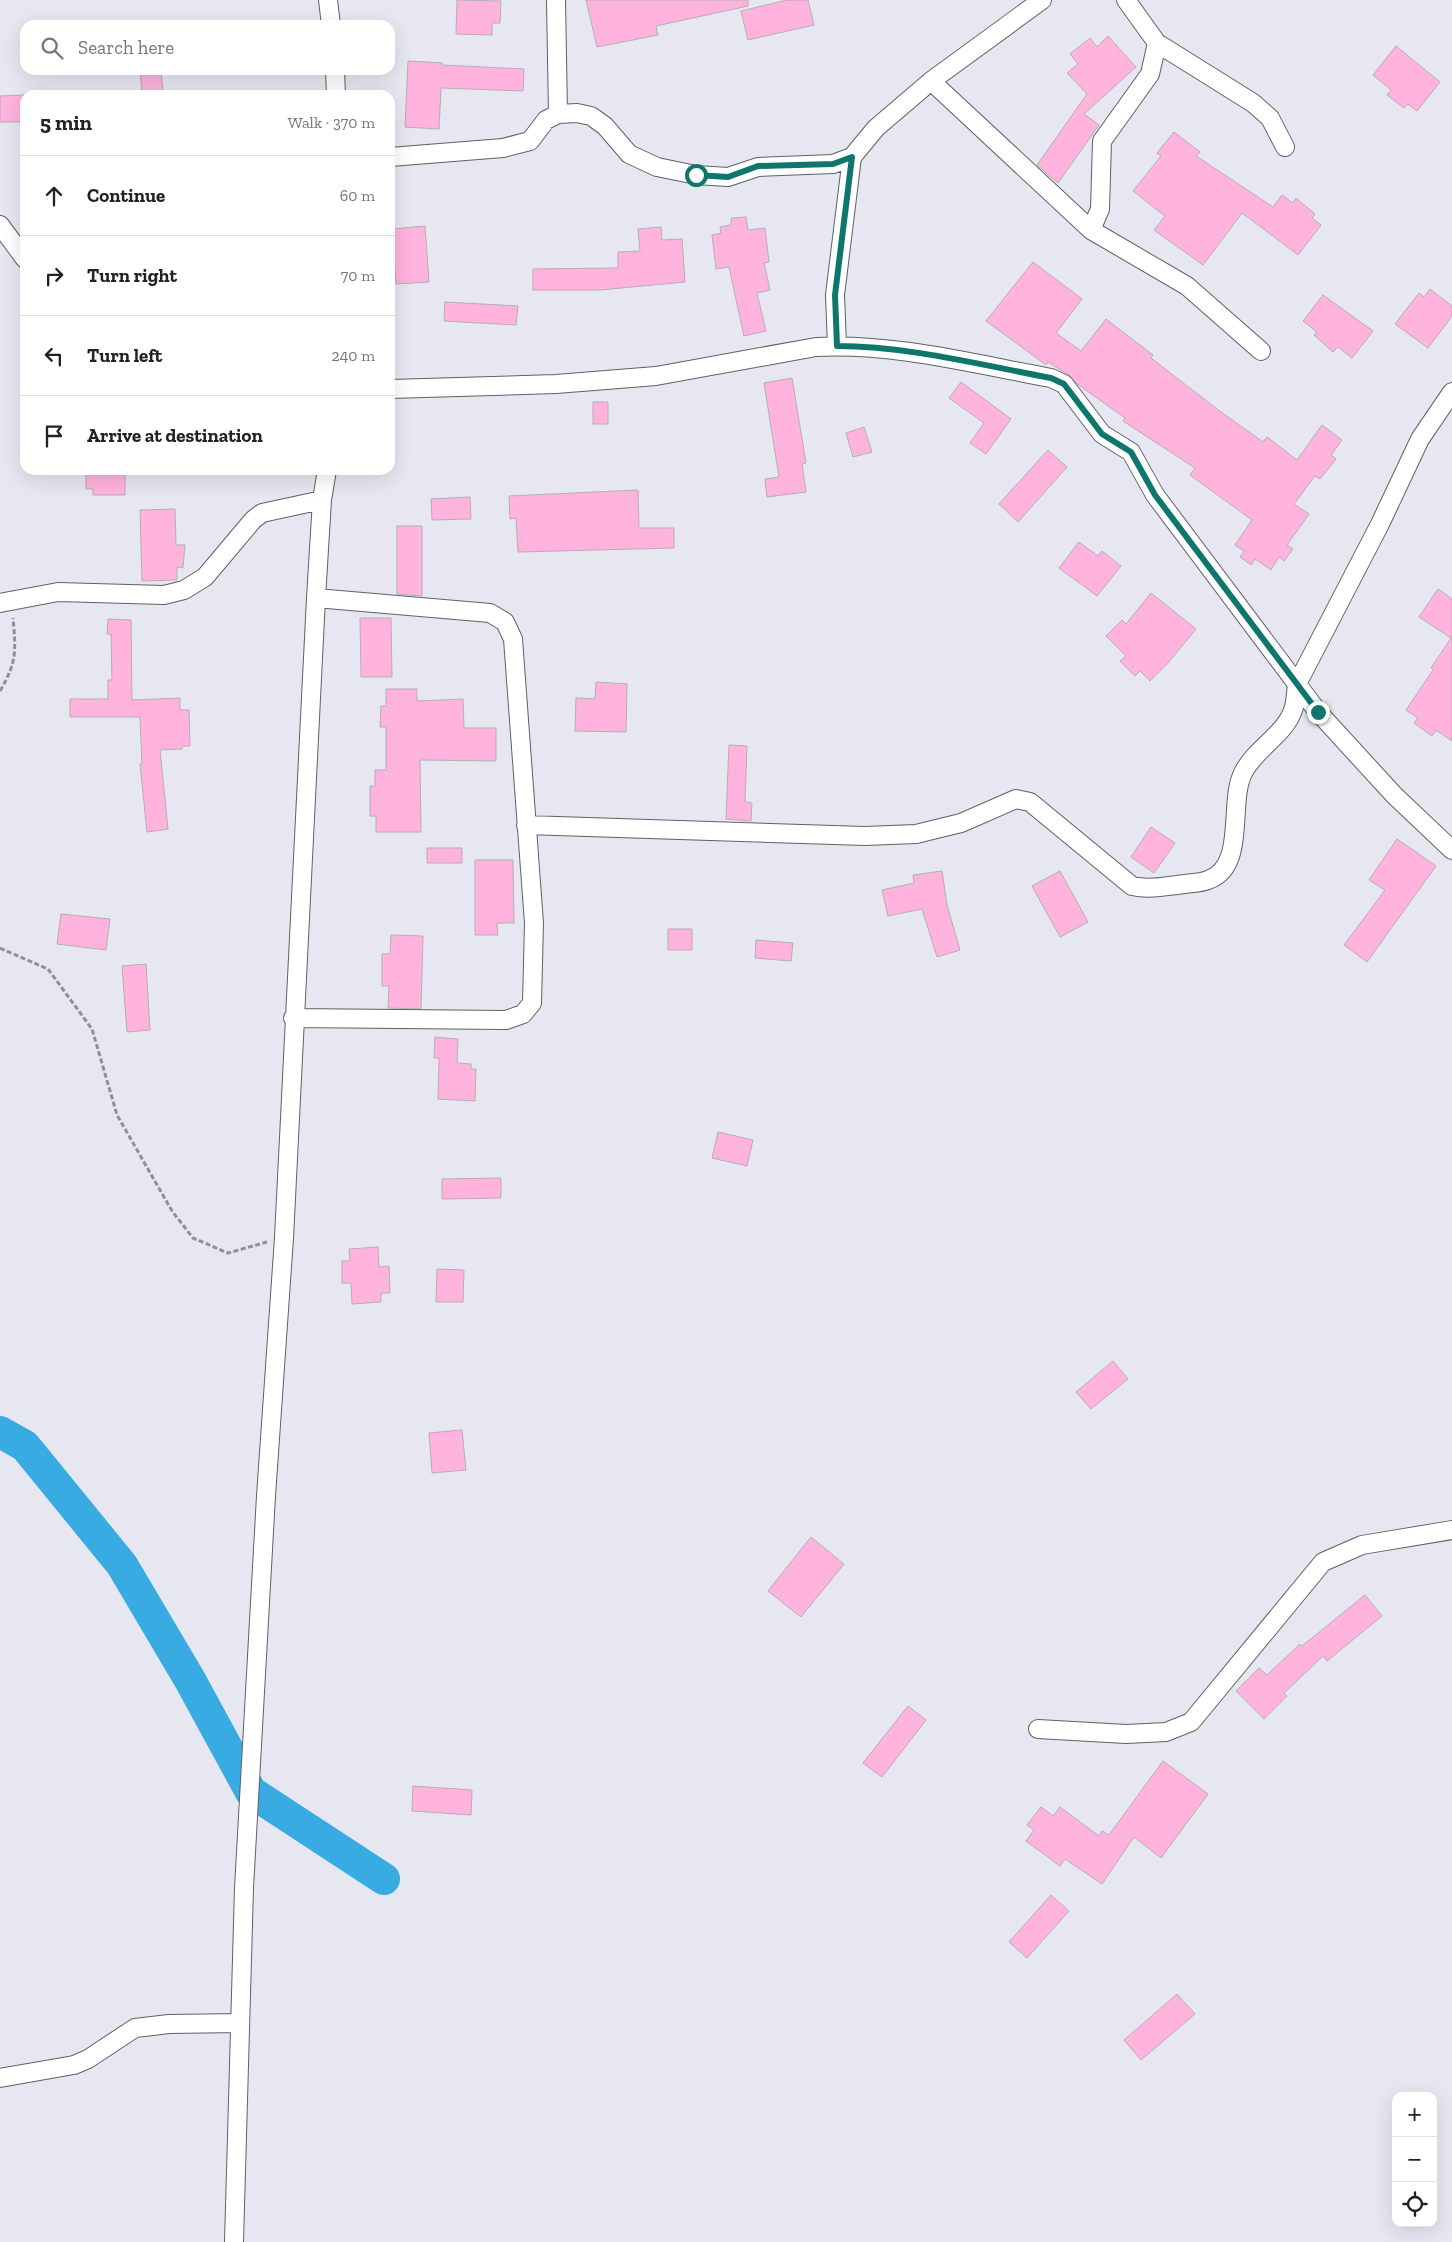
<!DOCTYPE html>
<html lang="en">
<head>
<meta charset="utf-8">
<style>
	body { margin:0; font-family:"Zilla Slab",serif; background:#f6f6f6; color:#222 }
	.controls { position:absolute; right:15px; bottom:15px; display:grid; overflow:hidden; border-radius:10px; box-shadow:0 5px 20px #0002 }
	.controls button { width:45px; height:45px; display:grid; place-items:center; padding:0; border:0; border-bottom:1px solid #e0e0e0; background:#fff; color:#222; font:25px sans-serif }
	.stop { position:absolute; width:15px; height:15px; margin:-11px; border:4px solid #0f766e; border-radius:50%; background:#fff }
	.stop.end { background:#0f766e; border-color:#fff; box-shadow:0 1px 5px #0008 }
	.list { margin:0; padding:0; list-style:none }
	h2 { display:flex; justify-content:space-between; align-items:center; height:65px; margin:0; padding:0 20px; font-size:21px }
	h2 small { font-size:16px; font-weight:400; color:#767676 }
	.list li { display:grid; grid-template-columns:32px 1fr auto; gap:15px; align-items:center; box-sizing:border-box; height:80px; padding:0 20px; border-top:1px solid #e0e0e0 }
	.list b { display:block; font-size:19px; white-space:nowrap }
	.list em { font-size:16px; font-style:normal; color:#767676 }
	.icon { flex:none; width:28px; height:28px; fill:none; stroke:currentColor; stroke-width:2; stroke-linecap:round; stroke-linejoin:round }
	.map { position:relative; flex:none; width:1452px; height:2242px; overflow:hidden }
	.search { position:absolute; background:#fff; box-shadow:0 5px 20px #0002; left:20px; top:20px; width:375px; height:55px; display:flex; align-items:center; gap:12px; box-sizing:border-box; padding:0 18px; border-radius:15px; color:#767676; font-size:19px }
	.panel { position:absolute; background:#fff; box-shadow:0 5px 20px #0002; left:20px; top:90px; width:375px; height:385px; border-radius:15px }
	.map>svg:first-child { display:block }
</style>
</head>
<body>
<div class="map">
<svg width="1452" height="2242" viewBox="0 0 1452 2242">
	<rect width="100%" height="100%" fill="#e6e7f0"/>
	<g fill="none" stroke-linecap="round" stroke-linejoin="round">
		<path stroke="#38abe2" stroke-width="32" d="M0,1432L25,1446L122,1565L190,1680L251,1792L384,1879"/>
	</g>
	<path fill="#ffb3dd" stroke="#b7adb2" d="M457,0L501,1L500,23H492V35L456,34Z
		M586,0H748V6L656,26L658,35L597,47Z
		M787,0H808L814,25L748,40L741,11Z
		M1108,36L1136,67L1084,114L1099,125L1058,183L1037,165L1087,94L1067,73L1078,64L1070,54L1090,38L1097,47Z
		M1396,46L1440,82L1417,111L1408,104L1404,108L1387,95L1391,90L1373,75Z
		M408,61L442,63V65L524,69L523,91L441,88L439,129L405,127Z
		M140,70H161L163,94L142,95Z
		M25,95V122H0V96Z
		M1174,132L1200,152L1196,156L1273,207L1282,195L1293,203L1296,198L1315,214L1312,218L1321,225L1298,255L1242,213L1203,265L1154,230L1165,216L1133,191L1161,156L1157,153Z
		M746,217L748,230L765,228L769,262L764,263L770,290L757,293L766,331L744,336L729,267L716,269L712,235L721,233L720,227L731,225V218Z
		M425,226L429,282L396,284L392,229Z
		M661,227L662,240L682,239L685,282L600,290H533V269L618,268V252L640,251L638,229Z
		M1033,262L1082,299L1056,333L1081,351L1106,319L1153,355L1151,358L1217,409L1263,442L1267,437L1297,460L1322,425L1342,440L1331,455L1336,459L1320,479L1315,476L1294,504L1309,514L1287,545L1293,549L1284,561L1279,557L1271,570L1255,559L1251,565L1240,557L1244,551L1235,545L1252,520L1190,475L1195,468L1123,421L1125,418L1076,383L1069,375L1048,362L1046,365L986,321Z
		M1430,289L1452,306V316L1428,348L1395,324L1419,293L1424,297Z
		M1323,295L1373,331L1352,358L1338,347L1333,352L1314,335L1317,332L1303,321Z
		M445,302L518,306L516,325L444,321Z
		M792,378L806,463L802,464L806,492L767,497L765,479L779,477L764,383Z
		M961,382L1011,419L986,454L970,443L984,423L949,398Z
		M593,402H608V424H593Z
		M864,427L872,452L853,457L846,433Z
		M1048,450L1067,467L1018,522L999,504Z
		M93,470H125V495H93V489H86V472H93Z
		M638,490L639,528H674V548L518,552L516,518L510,519L509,496Z
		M470,497L471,519L432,520L431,499Z
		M175,509L176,545H185L183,568L177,567V580L142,581L140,510Z
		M397,526H422V596L397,594Z
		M1079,542L1098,556L1102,551L1121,566L1097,596L1059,568Z
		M1438,589L1452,599V741L1436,730L1432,736L1414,723L1418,718L1406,710L1433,670L1431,668L1451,638L1419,617Z
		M1151,593L1196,629L1168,663L1150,681L1140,671L1135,676L1120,661L1126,656L1106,636L1122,620L1126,624Z
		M360,618H391L392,677H361Z
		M108,619L131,620L132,700L180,698V710H189L190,746H182V749L160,750L168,829L147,832L140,764H142L140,717H70V699H108V680H112L111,634H107Z
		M596,682L627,684L626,732L575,731L576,698L595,699Z
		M386,689H417V701L463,699L464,728H496V761L420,760L421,832H376V816H370V786H375V770H386V727H380L381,706H386Z
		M729,745L747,746L745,802L752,803L751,821L726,819Z
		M1151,827L1175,843L1154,873L1131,857Z
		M1397,839L1436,866L1367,962L1344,945L1385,890L1369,880Z
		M427,848H462V863H427Z
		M475,860H513L514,923H497L498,935H475Z
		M942,871L947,905L960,950L937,957L922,909L888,916L882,890L914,883L913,875Z
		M1060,871L1088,922L1060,937L1032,886Z
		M61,914L110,919L106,950L57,944Z
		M668,929H692V950H668Z
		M391,935L423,936L421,1009L388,1008L389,986H382V954H390Z
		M756,940L793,943L791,961L755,958Z
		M146,964L150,1030L127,1032L122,966Z
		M435,1037L458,1039L457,1063L471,1064V1069H476L475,1101L438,1099L439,1058H434Z
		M718,1132L753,1140L747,1166L712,1158Z
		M501,1178V1198L442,1199V1179Z
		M378,1247L379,1267L389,1266L390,1293H381V1302L352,1304L351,1283H342V1261H350L349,1249Z
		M437,1269L464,1270L463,1302H436Z
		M1113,1361L1128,1379L1091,1409L1076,1392Z
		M462,1430L466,1470L432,1473L429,1433Z
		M811,1537L844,1564L801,1617L768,1591Z
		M1365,1595L1382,1616L1327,1661L1323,1656L1284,1693L1287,1696L1264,1719L1236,1691L1259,1668L1267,1675L1300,1644L1302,1646Z
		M908,1706L926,1720L882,1777L863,1763Z
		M1163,1761L1208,1794L1161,1858L1134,1837L1102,1884L1065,1859L1060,1866L1026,1841L1034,1830L1027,1825L1041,1807L1053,1816L1060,1807L1099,1836L1102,1831L1109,1835Z
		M413,1786L472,1790L471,1815L412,1811Z
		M1051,1895L1069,1911L1027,1958L1009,1942Z
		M1177,1994L1195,2014L1141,2060L1124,2040Z"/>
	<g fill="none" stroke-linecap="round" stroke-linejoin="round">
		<defs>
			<path id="minor" d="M328,0L331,25
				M556,0L558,114
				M1126,0L1157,43L1253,103L1270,118L1285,147
				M335,70L336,95
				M931,81L1091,230L1187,286L1261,351
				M390,157L503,148L530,141L546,120L558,114L577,113L591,116L605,126L629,154L657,167L696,175L728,177L758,167L833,164L852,157L876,128L931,81L1042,0
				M0,225L25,259
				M1091,230L1100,209L1102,141L1150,74L1157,43
				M837,346L835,295L852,157
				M390,389L556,384L656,376L816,347C895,343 974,364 1051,378L1064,384L1102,434L1131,452L1155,495L1318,712L1394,795L1452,850
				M0,603L58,592L164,595L184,590L205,577L253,520L262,513L322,500
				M526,825L865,836L916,834L961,823L1016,799L1030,802L1132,886C1150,890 1167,886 1185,884C1192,883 1201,883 1208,880C1247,867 1228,802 1243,773C1255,748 1287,734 1294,707C1296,699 1296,691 1297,684L1380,524L1420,439L1452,392
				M293,1018L506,1020L523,1014L532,1003L534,923L513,639L505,622L490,613L316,598
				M1038,1729L1126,1734L1166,1732L1191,1722L1323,1562L1362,1545L1452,1530
				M0,2078L74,2065L88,2059L135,2028L169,2024L240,2023
				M234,2242L244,1888L266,1496L284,1238L316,598L322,500L327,470"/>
		</defs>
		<use href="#minor" stroke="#5f6068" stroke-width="20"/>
		<path stroke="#8f9097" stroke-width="3" stroke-dasharray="5 2.5" stroke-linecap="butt" d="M0,691C17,662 16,651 13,618
			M0,948L48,969L92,1029L117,1115L172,1211L193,1238L228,1253L267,1242"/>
		<use href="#minor" stroke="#fff" stroke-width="18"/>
	</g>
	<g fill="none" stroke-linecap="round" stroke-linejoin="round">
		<path stroke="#0f766e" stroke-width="6" d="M696,175L728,177L758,166L833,164L852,157L835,295L837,346C908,346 981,365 1051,378L1064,384L1102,434L1131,452L1155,495L1318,712"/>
	</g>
</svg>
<div class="controls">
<button>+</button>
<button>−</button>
<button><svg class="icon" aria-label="locate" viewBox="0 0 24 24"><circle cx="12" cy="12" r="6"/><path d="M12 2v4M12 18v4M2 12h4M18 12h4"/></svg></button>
</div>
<div class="stop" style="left:696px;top:175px"></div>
<div class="stop end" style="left:1318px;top:712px"></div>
<div class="search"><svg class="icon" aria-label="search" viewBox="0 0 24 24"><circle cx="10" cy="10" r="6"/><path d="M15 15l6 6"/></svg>Search here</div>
<section class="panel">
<h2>5 min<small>Walk · 370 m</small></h2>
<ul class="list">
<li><svg class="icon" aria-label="ahead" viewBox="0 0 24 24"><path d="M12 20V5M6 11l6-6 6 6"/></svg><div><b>Continue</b></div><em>60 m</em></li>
<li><svg class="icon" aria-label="right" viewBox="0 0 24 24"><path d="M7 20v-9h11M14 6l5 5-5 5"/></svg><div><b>Turn right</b></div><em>70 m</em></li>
<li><svg class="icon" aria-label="left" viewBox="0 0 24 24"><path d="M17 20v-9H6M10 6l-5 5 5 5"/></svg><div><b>Turn left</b></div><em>240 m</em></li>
<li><svg class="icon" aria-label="arrive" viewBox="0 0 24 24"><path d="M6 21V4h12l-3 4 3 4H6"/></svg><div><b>Arrive at destination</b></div></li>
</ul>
</section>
</div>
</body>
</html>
